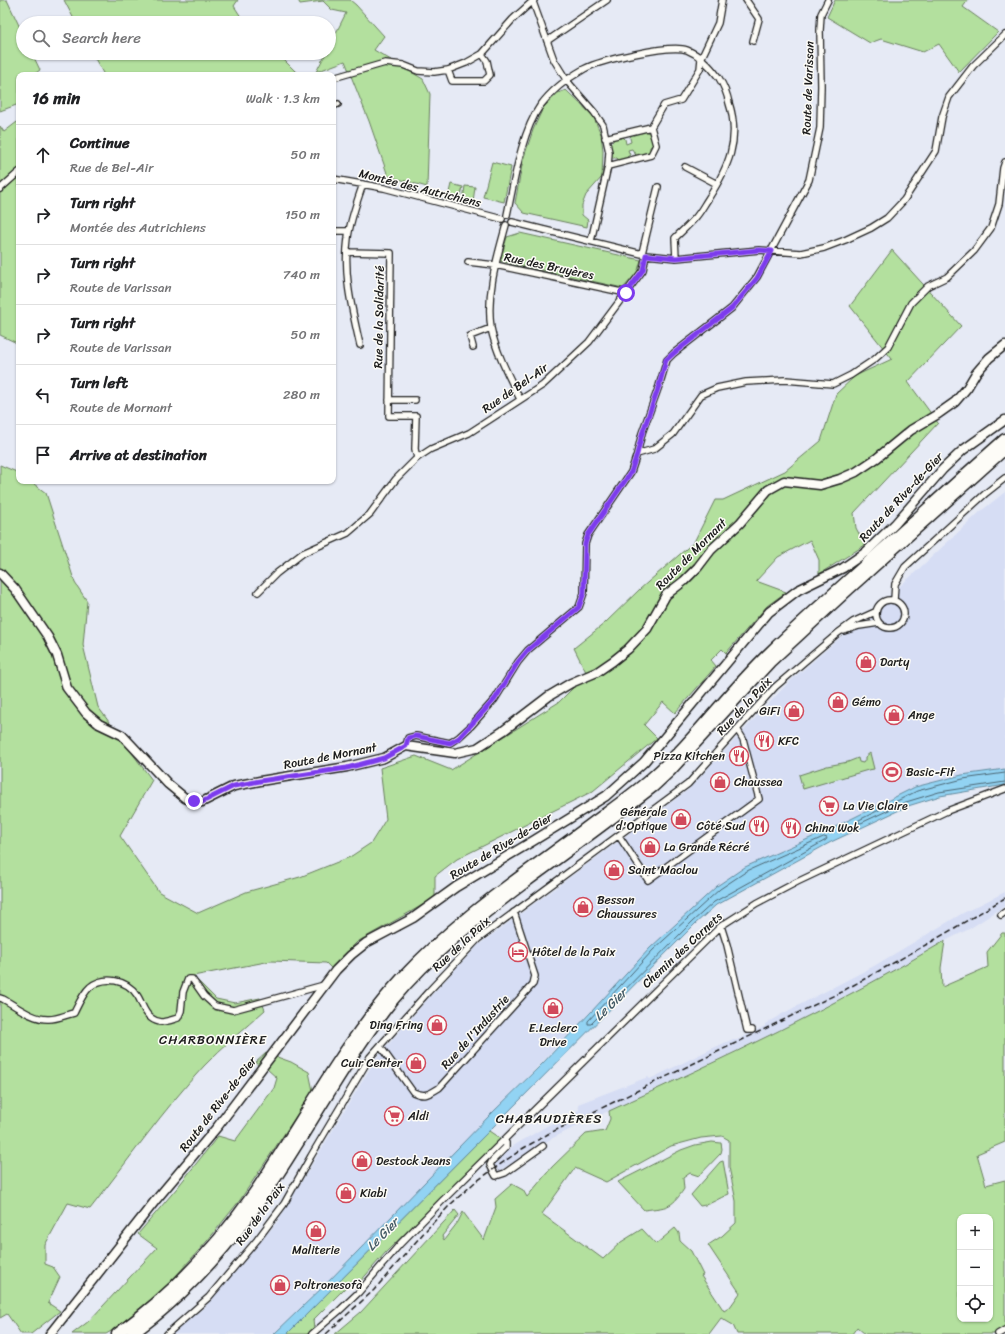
<!DOCTYPE html>
<html lang="en">
<head>
<meta charset="utf-8">
<style>
	body { margin:0; font-family:Sriracha,sans-serif; background:#f6f6f6; color:#202124 }
	.controls { position:absolute; right:12px; bottom:12px; display:grid; overflow:hidden; border-radius:8px; box-shadow:0 1px 3px #0004 }
	.controls button { width:36px; height:36px; display:grid; place-items:center; padding:0; border:0; border-bottom:1px solid #e0e0e0; background:#fff; color:#202124; font:20px sans-serif }
	.stop { position:absolute; width:12px; height:12px; margin:-9px; border:3px solid #7c3aed; border-radius:50%; background:#fff }
	.stop.end { background:#7c3aed; border-color:#fff; box-shadow:0 1px 4px #0008 }
	.list { margin:0; padding:0; list-style:none }
	h2 { display:flex; justify-content:space-between; align-items:center; height:52px; margin:0; padding:0 16px; font-size:17px }
	h2 small { font-size:13px; font-weight:400; color:#757577 }
	.list li { display:grid; grid-template-columns:26px 1fr auto; gap:12px; align-items:center; box-sizing:border-box; height:60px; padding:0 16px; border-top:1px solid #e0e0e0 }
	.list b { display:block; font-size:15px; white-space:nowrap }
	.list p { margin:0; font-size:13px; white-space:nowrap; color:#757577 }
	.list em { font-size:13px; font-style:normal; color:#757577 }
	.icon { flex:none; width:22px; height:22px; fill:none; stroke:currentColor; stroke-width:2; stroke-linecap:round; stroke-linejoin:round }
	.map { position:relative; flex:none; width:1005px; height:1334px; overflow:hidden }
	.search { position:absolute; background:#fff; box-shadow:0 1px 3px #0004; left:16px; top:16px; width:320px; height:44px; display:flex; align-items:center; gap:10px; box-sizing:border-box; padding:0 14px; border-radius:22px; color:#757577; font-size:15px }
	.panel { position:absolute; background:#fff; box-shadow:0 1px 3px #0004; left:16px; top:72px; width:320px; height:412px; border-radius:8px }
	.map>svg:first-child { display:block }
</style>
</head>
<body>
<div class="map">
<svg width="1005" height="1334" viewBox="0 0 1005 1334">
	<rect width="100%" height="100%" fill="#e6eaf5"/>
	<filter id="ink" filterUnits="userSpaceOnUse"><feTurbulence type="fractalNoise" baseFrequency=".025" numOctaves="2"/><feDisplacementMap in="SourceGraphic" scale="8" xChannelSelector="R" yChannelSelector="G"/><feConvolveMatrix kernelMatrix="1 2 1 2 8 2 1 2 1" color-interpolation-filters="sRGB"/></filter>
	<g filter="url(#ink)">
		<path fill="#d6ddf4" d="M1005,492V769L962,775L915,787L835,827L745,867L591,1012L326,1284L274,1334H172L206,1306L278,1221L375,1060L427,1000L477,946L688,790L788,683L909,578L981,511Z
			M1005,892V906L969,929L945,941L897,969L816,1012L718,1060L583,1123L549,1140L499,1171L494,1165L513,1146L547,1126L579,1110L578,1104L648,1077L650,1079L711,1049L731,1040H737L765,1026V1024L782,1014L874,966L963,913Z"/>
		<path fill="#b3e09e" stroke="#687e5d" fill-rule="evenodd" d="M0,0H7L23,34V53H32L40,70L33,75H19V104L0,111Z
			M64,0H238L234,6L245,23H76Z
			M298,0H350L356,5L384,36L374,50L423,79L430,94L427,187L388,176L369,121L345,61L316,72L326,53H329V47L346,13L332,10L323,1L300,4Z
			M835,0H968L963,7L998,32L959,72L939,44L923,52L881,39L870,43L827,17Z
			M92,53H272L282,58L299,75H104Z
			M566,90L593,116L601,134L603,151L602,177L586,195L582,205V215L588,220L587,227L524,213L515,203L523,160L533,130L543,108L558,93Z
			M17,122L19,123V344L0,335V126L4,132Z
			M641,130V133L645,131L651,134L654,144L650,147V152L646,153V155L637,157L632,149L628,150L630,155L627,157L628,160L619,161L617,158H611L610,144L613,141L614,138L622,136L625,139L626,144L631,142L630,138L632,133Z
			M492,162L511,167L504,202L483,197Z
			M451,184L463,187L460,199L448,197Z
			M465,186L475,187L473,202L463,200Z
			M520,233L641,260L637,273L623,288L500,261L507,237Z
			M892,250L961,326L908,382L938,423L854,513L856,528L865,545L819,574V560L810,540L778,557L756,581L786,592L767,606L726,653L722,649L711,660L716,666L675,713L663,702L644,725L657,738L593,791L457,859L435,876V898L357,942L331,968L326,963L271,961L193,976L216,999L235,1003L260,998L265,1010C245,1028 223,1046 204,1066C163,1110 128,1161 90,1209L68,1203L45,1245V1264L53,1267L60,1277L48,1303L60,1311L31,1334H21L7,1314L0,1318V465L19,473V481H30L46,493L75,583L87,601L83,645L98,707L152,780L120,836L159,892L198,913L246,892L300,877L350,857L371,843L386,819L380,768L416,756L451,770L559,702L587,674L574,648L605,623L640,589L694,542L715,500H723L785,471L821,441L836,394L855,376L892,359L850,306Z
			M870,753L874,769L868,770L803,789L799,775L827,766L848,762L858,758L859,762L863,763L865,760V757Z
			M1002,933H1005V1142L977,1154L986,1185L1005,1180V1334H865L857,1327L852,1334H737L733,1325L721,1318L709,1334H335L361,1312L455,1210L459,1215L442,1236L444,1240L458,1222L463,1212L484,1240L496,1207L495,1199L512,1184L523,1190L527,1197L552,1167L586,1134L605,1131L610,1119L609,1111C723,1059 837,1005 945,941L941,968L942,987L988,967L987,952ZM722,1136L729,1140V1167L736,1201V1223L722,1236L708,1245L740,1293L730,1307L724,1311L701,1276L703,1275L691,1251L680,1241L679,1233L675,1228L656,1244L642,1229L621,1242L603,1259L542,1214L575,1168L606,1182L671,1146L701,1138ZM960,1217H990V1319H960Z
			M266,1053L291,1062L309,1072L313,1091L240,1200L208,1240L166,1287L113,1330L106,1334H72L89,1321L157,1248L138,1234L177,1188L218,1136L235,1141L274,1088L277,1078L267,1069L255,1063Z
			M489,1131L501,1139L386,1252L359,1283L353,1280L313,1320L314,1329L309,1334H287Z
			M712,1142L721,1143L722,1149L721,1153L699,1176L690,1173L683,1178L684,1189C671,1209 667,1207 644,1210L618,1182L681,1150L695,1145Z
			M723,1161L729,1194C719,1198 710,1205 700,1206L691,1195L720,1162Z"/>
		<path fill="#92d3f3" stroke="#638a9d" d="M1005,769V785L940,796L908,806L831,842L716,905L695,924L289,1332L287,1334H274L326,1284L491,1114L542,1064L591,1012L650,948L717,886L745,867L835,827L915,787L962,775Z"/>
		<g fill="none" stroke-linecap="round" stroke-linejoin="round">
			<path stroke="#4b6572" stroke-width="1" d="M1005,773L963,779L917,791L859,820L858,822L861,823L906,802L939,792L1005,782
				M824,837L827,838L826,840L714,902L692,922L591,1024H588V1021L653,950L720,889L747,871Z"/>
			<defs>
				<path id="street" d="M746,0L759,19L753,41
					M533,2L554,60L567,81L594,112L603,125L609,152L608,166L591,241
					M547,41L607,0
					M448,70L452,81H484L490,75L487,61L482,54
					M333,78L385,63L403,65L418,71L434,72L448,70L466,63L482,54L513,19L534,0
					M333,106L338,104
					M651,127L664,105L681,100L700,69L701,59L718,23L722,0
					M605,138L651,127L656,145L651,155L608,166
					M685,167L717,184
					M333,179L384,188L502,219
					M0,189L19,172
					M507,215C514,183 521,133 540,106C551,91 568,78 584,69C601,60 670,44 687,50C700,55 711,67 719,78C724,86 727,93 729,103C741,140 728,168 708,199C704,205 701,211 696,217C690,224 682,231 675,238L676,258
					M512,222L646,255L676,258L759,250L801,253L824,248L845,240L871,228L887,218L904,200L936,151L942,117L949,97L973,66L1005,35
					M506,225C497,258 486,293 491,328C495,350 510,379 520,399
					M333,231H349
					M347,252L391,253L389,416H416L415,449L417,458
					M642,253L658,187
					M468,262L495,265L626,293
					M360,345C352,309 343,275 348,238C350,220 357,202 363,184
					M473,347L470,336L491,328
					M389,400H415
					M637,454L654,449L673,434L701,395L717,388L746,382L785,380L833,384L851,375L875,359L888,347L911,303L928,286L947,277L974,251L991,228L999,204L1003,168L1005,162
					M258,592L277,573L303,553L348,533L370,514L396,479L417,458L431,449L469,433L543,385L589,342L643,270L646,255
					M876 614a14 14 0 1 1 28 0a14 14 0 1 1-28 0Z
					M894,600L895,584L905,567L986,493L1005,478
					M844,631L859,626L879,623
					M406,746L408,738L416,736L450,743L459,737L471,726L495,699L518,662L528,650L579,607L584,593L585,544L588,535L631,472L637,454L642,433L659,386L667,360L674,353L732,308L757,277L809,180L820,128L821,86L820,30L821,14L828,0
					M619,836L648,880L759,799L743,739L737,729
					M1001,915L1005,912
					M721,926L727,945L747,1030H752
					M0,998L3,999C16,1006 33,1020 49,1019C58,1019 65,1015 74,1013C78,1005 83,993 90,987C105,975 127,980 137,995C142,1002 143,1012 151,1018C160,1025 168,1021 178,1018L181,1011L183,992L188,979H192L204,996L215,1006L233,1010L324,985
					M380,1046L413,1092C424,1097 428,1095 439,1088L533,984L535,976L514,912
					M504,1140L506,1143V1147L492,1161L490,1165L496,1176L505,1173L543,1146
					M167,1334L209,1297L257,1240L284,1204L311,1156L370,1057L428,992L478,939L688,784L775,687L838,633L853,622L875,612
					M312,1334L339,1311L359,1292L400,1244L442,1201L721,926L757,903L797,882L947,811L1005,789
					M998,1334L1005,1330"/>
				<path id="secondary" d="M0,573L15,589L48,637L57,655L67,688L86,713L99,724L122,735L168,784L185,798L193,801L202,802L234,786L260,781L347,767L384,758L406,746L455,753L477,748L503,731L549,696L571,683L597,672L613,661L628,649L647,629L666,595L684,581L698,567L711,550L740,523L768,490L784,481L820,485L840,479L856,472L877,458L911,430L938,414L955,402L967,388L976,373L989,358L1005,345
					M50,1334L155,1201L218,1126L336,970L351,955L366,943L413,918L456,887L533,841L606,796L644,762L769,612L798,590L843,568L866,552L895,524L943,469L963,450L1005,420"/>
				<path id="highway" d="M117,1334C171,1295 216,1247 254,1193C303,1121 343,1042 402,978C459,916 529,871 595,821C614,807 633,794 651,778C694,741 727,693 769,653C807,616 847,581 886,546C926,510 965,474 1005,439
					M132,1334C188,1295 240,1233 277,1176C316,1117 349,1055 393,1000C432,952 482,915 531,878C572,848 614,817 654,786L670,771L770,662L849,589L1005,449"/>
			</defs>
			<use href="#street" stroke="#1c1c1c" stroke-width="8"/>
			<use href="#secondary" stroke="#1c1c1c" stroke-width="11"/>
			<use href="#highway" stroke="#1c1c1c" stroke-width="13"/>
			<use href="#street" stroke="#fdfcf7" stroke-width="5.5"/>
			<use href="#secondary" stroke="#fdfcf7" stroke-width="8"/>
			<use href="#highway" stroke="#fdfcf7" stroke-width="10"/>
			<path stroke="#1c1c1c" stroke-width="1.5" stroke-dasharray="6 3" stroke-linecap="butt" d="M326,1334L374,1290L428,1228L451,1204L474,1183L522,1149L548,1134L841,992L931,942L1005,898"/>
		</g>
	</g>
	<g fill="none" stroke-linecap="round" stroke-linejoin="round" filter="url(#ink)">
		<path stroke="#7c3aed" stroke-width="5" d="M194,801L202,802L234,786L260,781L347,768L384,758L406,746L408,738L416,736L450,743L459,738L470,726L495,699L518,662L528,650L579,607L584,593L585,544L588,535L631,472L637,454L642,434L659,386L666,360L674,353L732,308L757,278L772,251L759,250L676,258L646,255L643,270L626,293"/>
	</g>
	<defs>
		<symbol id="shop-ring" viewBox="-11 -11 22 22"><circle r="9.5" fill="#fdfcf7" stroke="#d1495b" stroke-width="1.5"/><path d="M-5-2.5h2.3a2.7 3.5 0 0 1 5.4 0H5L5.5 6h-11ZM-1.5-2.5h3a1.5 2.3 0 0 0-3 0Z" fill="#d1495b"/></symbol>
		<symbol id="restaurant-ring" viewBox="-11 -11 22 22"><circle r="9.5" fill="#fdfcf7" stroke="#d1495b" stroke-width="1.5"/><path d="M-5-6h1v4h1v-4h1v4h1v-4h1v5L-1.5 .5V6h-2V.5L-5-1ZM5-6V6H3V1.5H1.5Q1.5-4 5-6Z" fill="#d1495b"/></symbol>
		<symbol id="stadium-ring" viewBox="-11 -11 22 22"><circle r="9.5" fill="#fdfcf7" stroke="#d1495b" stroke-width="1.5"/><path d="M0-5a6.5 5 0 1 0 0 10a6.5 5 0 1 0 0-10ZM-3.5-1.8h7v3.6h-7Z" fill="#d1495b"/></symbol>
		<symbol id="supermarket-ring" viewBox="-11 -11 22 22"><circle r="9.5" fill="#fdfcf7" stroke="#d1495b" stroke-width="1.5"/><path d="M-6-5.5h2.5l.6 2H6L4.5 2H-2.5L-4.4-4H-6ZM-1.5 3.2a1.3 1.3 0 1 0 .1 0ZM3 3.2a1.3 1.3 0 1 0 .1 0Z" fill="#d1495b"/></symbol>
		<symbol id="hotel-ring" viewBox="-11 -11 22 22"><circle r="9.5" fill="#fdfcf7" stroke="#d1495b" stroke-width="1.5"/><path d="M-6-4.5h1.5V1H6V5H4.5V3h-9V5H-6ZM-4 0a1.8 1.8 0 1 1 3.6 0ZM.5 0V-2.5h3Q6-2.5 6 0Z" fill="#d1495b"/></symbol>
	</defs>
	<g fill-rule="evenodd">
		<use href="#shop-ring" x="855" y="651" width="22" height="22"/>
		<use href="#shop-ring" x="827" y="691" width="22" height="22"/>
		<use href="#shop-ring" x="783" y="700" width="22" height="22"/>
		<use href="#shop-ring" x="883" y="704" width="22" height="22"/>
		<use href="#restaurant-ring" x="753" y="730" width="22" height="22"/>
		<use href="#restaurant-ring" x="728" y="745" width="22" height="22"/>
		<use href="#stadium-ring" x="881" y="761" width="22" height="22"/>
		<use href="#shop-ring" x="709" y="771" width="22" height="22"/>
		<use href="#supermarket-ring" x="818" y="795" width="22" height="22"/>
		<use href="#shop-ring" x="670" y="808" width="22" height="22"/>
		<use href="#restaurant-ring" x="748" y="815" width="22" height="22"/>
		<use href="#restaurant-ring" x="780" y="817" width="22" height="22"/>
		<use href="#shop-ring" x="639" y="836" width="22" height="22"/>
		<use href="#shop-ring" x="603" y="859" width="22" height="22"/>
		<use href="#shop-ring" x="572" y="896" width="22" height="22"/>
		<use href="#hotel-ring" x="507" y="941" width="22" height="22"/>
		<use href="#shop-ring" x="542" y="997" width="22" height="22"/>
		<use href="#shop-ring" x="426" y="1014" width="22" height="22"/>
		<use href="#shop-ring" x="405" y="1052" width="22" height="22"/>
		<use href="#supermarket-ring" x="383" y="1105" width="22" height="22"/>
		<use href="#shop-ring" x="351" y="1150" width="22" height="22"/>
		<use href="#shop-ring" x="335" y="1182" width="22" height="22"/>
		<use href="#shop-ring" x="305" y="1220" width="22" height="22"/>
		<use href="#shop-ring" x="269" y="1274" width="22" height="22"/>
	</g>
	<g text-anchor="middle" stroke-width="3" stroke-linejoin="round" paint-order="stroke">
		<g font-size="12" fill="#1c1c1c" stroke="#fdfcf7">
			<text transform="translate(808 88) rotate(-88)" y="4">Route de Varissan</text>
			<text transform="translate(420 188) rotate(14)" y="4">Montée des Autrichiens</text>
			<text transform="translate(549 266) rotate(12)" y="4">Rue des Bruyères</text>
			<text transform="translate(379 317) rotate(-89)" y="4">Rue de la Solidarité</text>
			<text transform="translate(515 388) rotate(-35)" y="4">Rue de Bel-Air</text>
			<text transform="translate(901 497) rotate(-47)" y="4">Route de Rive-de-Gier</text>
			<text transform="translate(691 554) rotate(-45)" y="4">Route de Mornant</text>
			<text transform="translate(744 706) rotate(-47)" y="4">Rue de la Paix</text>
			<text transform="translate(330 756) rotate(-11)" y="4">Route de Mornant</text>
			<text transform="translate(501 846) rotate(-31)" y="4">Route de Rive-de-Gier</text>
			<text transform="translate(461 944) rotate(-43)" y="4">Rue de la Paix</text>
			<text transform="translate(682 950) rotate(-43)" y="4">Chemin des Cornets</text>
			<text transform="translate(475 1032) rotate(-48)" y="4">Rue de l'Industrie</text>
			<text transform="translate(218 1104) rotate(-52)" y="4">Route de Rive-de-Gier</text>
			<text transform="translate(260 1214) rotate(-54)" y="4">Rue de la Paix</text>
		</g>
		<g font-size="12" fill="#1c1c1c" stroke="#fdfcf7" text-anchor="start">
			<text x="880" y="666">Darty</text>
			<text x="852" y="706">Gémo</text>
			<text x="780" y="715" text-anchor="end">GiFi</text>
			<text x="908" y="719">Ange</text>
			<text x="778" y="745">KFC</text>
			<text x="725" y="760" text-anchor="end">Pizza Kitchen</text>
			<text x="906" y="776">Basic-Fit</text>
			<text x="734" y="786">Chaussea</text>
			<text x="843" y="810">La Vie Claire</text>
			<text x="667" y="816" text-anchor="end">Générale<tspan x="667" dy="14">d'Optique</tspan></text>
			<text x="745" y="830" text-anchor="end">Côté Sud</text>
			<text x="805" y="832">China Wok</text>
			<text x="664" y="851">La Grande Récré</text>
			<text x="628" y="874">Saint Maclou</text>
			<text x="597" y="904">Besson<tspan x="597" dy="14">Chaussures</tspan></text>
			<text x="532" y="956">Hôtel de la Paix</text>
			<text x="423" y="1029" text-anchor="end">Ding Fring</text>
			<text x="553" y="1032" text-anchor="middle">E.Leclerc<tspan x="553" dy="14">Drive</tspan></text>
			<text x="402" y="1067" text-anchor="end">Cuir Center</text>
			<text x="408" y="1120">Aldi</text>
			<text x="376" y="1165">Destock Jeans</text>
			<text x="360" y="1197">Kiabi</text>
			<text x="316" y="1254" text-anchor="middle">Maliterie</text>
			<text x="294" y="1289">Poltronesofà</text>
		</g>
		<g font-size="13" font-style="italic" fill="#455c67" stroke="#fdfcf7">
			<text transform="translate(610 1004) rotate(-44)" y="5">Le Gier</text>
			<text transform="translate(382 1234) rotate(-46)" y="5">Le Gier</text>
		</g>
		<g font-size="13" letter-spacing="1" fill="#1c1c1c" stroke="#fdfcf7">
			<text x="213" y="1044">CHARBONNIÈRE</text>
			<text x="549" y="1123">CHABAUDIÈRES</text>
		</g>
	</g>
</svg>
<div class="controls">
<button>+</button>
<button>−</button>
<button><svg class="icon" aria-label="locate" viewBox="0 0 24 24"><circle cx="12" cy="12" r="6"/><path d="M12 2v4M12 18v4M2 12h4M18 12h4"/></svg></button>
</div>
<div class="stop" style="left:626px;top:293px"></div>
<div class="stop end" style="left:194px;top:801px"></div>
<div class="search"><svg class="icon" aria-label="search" viewBox="0 0 24 24"><circle cx="10" cy="10" r="6"/><path d="M15 15l6 6"/></svg>Search here</div>
<section class="panel">
<h2>16 min<small>Walk · 1.3 km</small></h2>
<ul class="list">
<li><svg class="icon" aria-label="ahead" viewBox="0 0 24 24"><path d="M12 20V5M6 11l6-6 6 6"/></svg><div><b>Continue</b><p>Rue de Bel-Air</p></div><em>50 m</em></li>
<li><svg class="icon" aria-label="right" viewBox="0 0 24 24"><path d="M7 20v-9h11M14 6l5 5-5 5"/></svg><div><b>Turn right</b><p>Montée des Autrichiens</p></div><em>150 m</em></li>
<li><svg class="icon" aria-label="right" viewBox="0 0 24 24"><path d="M7 20v-9h11M14 6l5 5-5 5"/></svg><div><b>Turn right</b><p>Route de Varissan</p></div><em>740 m</em></li>
<li><svg class="icon" aria-label="right" viewBox="0 0 24 24"><path d="M7 20v-9h11M14 6l5 5-5 5"/></svg><div><b>Turn right</b><p>Route de Varissan</p></div><em>50 m</em></li>
<li><svg class="icon" aria-label="left" viewBox="0 0 24 24"><path d="M17 20v-9H6M10 6l-5 5 5 5"/></svg><div><b>Turn left</b><p>Route de Mornant</p></div><em>280 m</em></li>
<li><svg class="icon" aria-label="arrive" viewBox="0 0 24 24"><path d="M6 21V4h12l-3 4 3 4H6"/></svg><div><b>Arrive at destination</b></div></li>
</ul>
</section>
</div>
</body>
</html>
